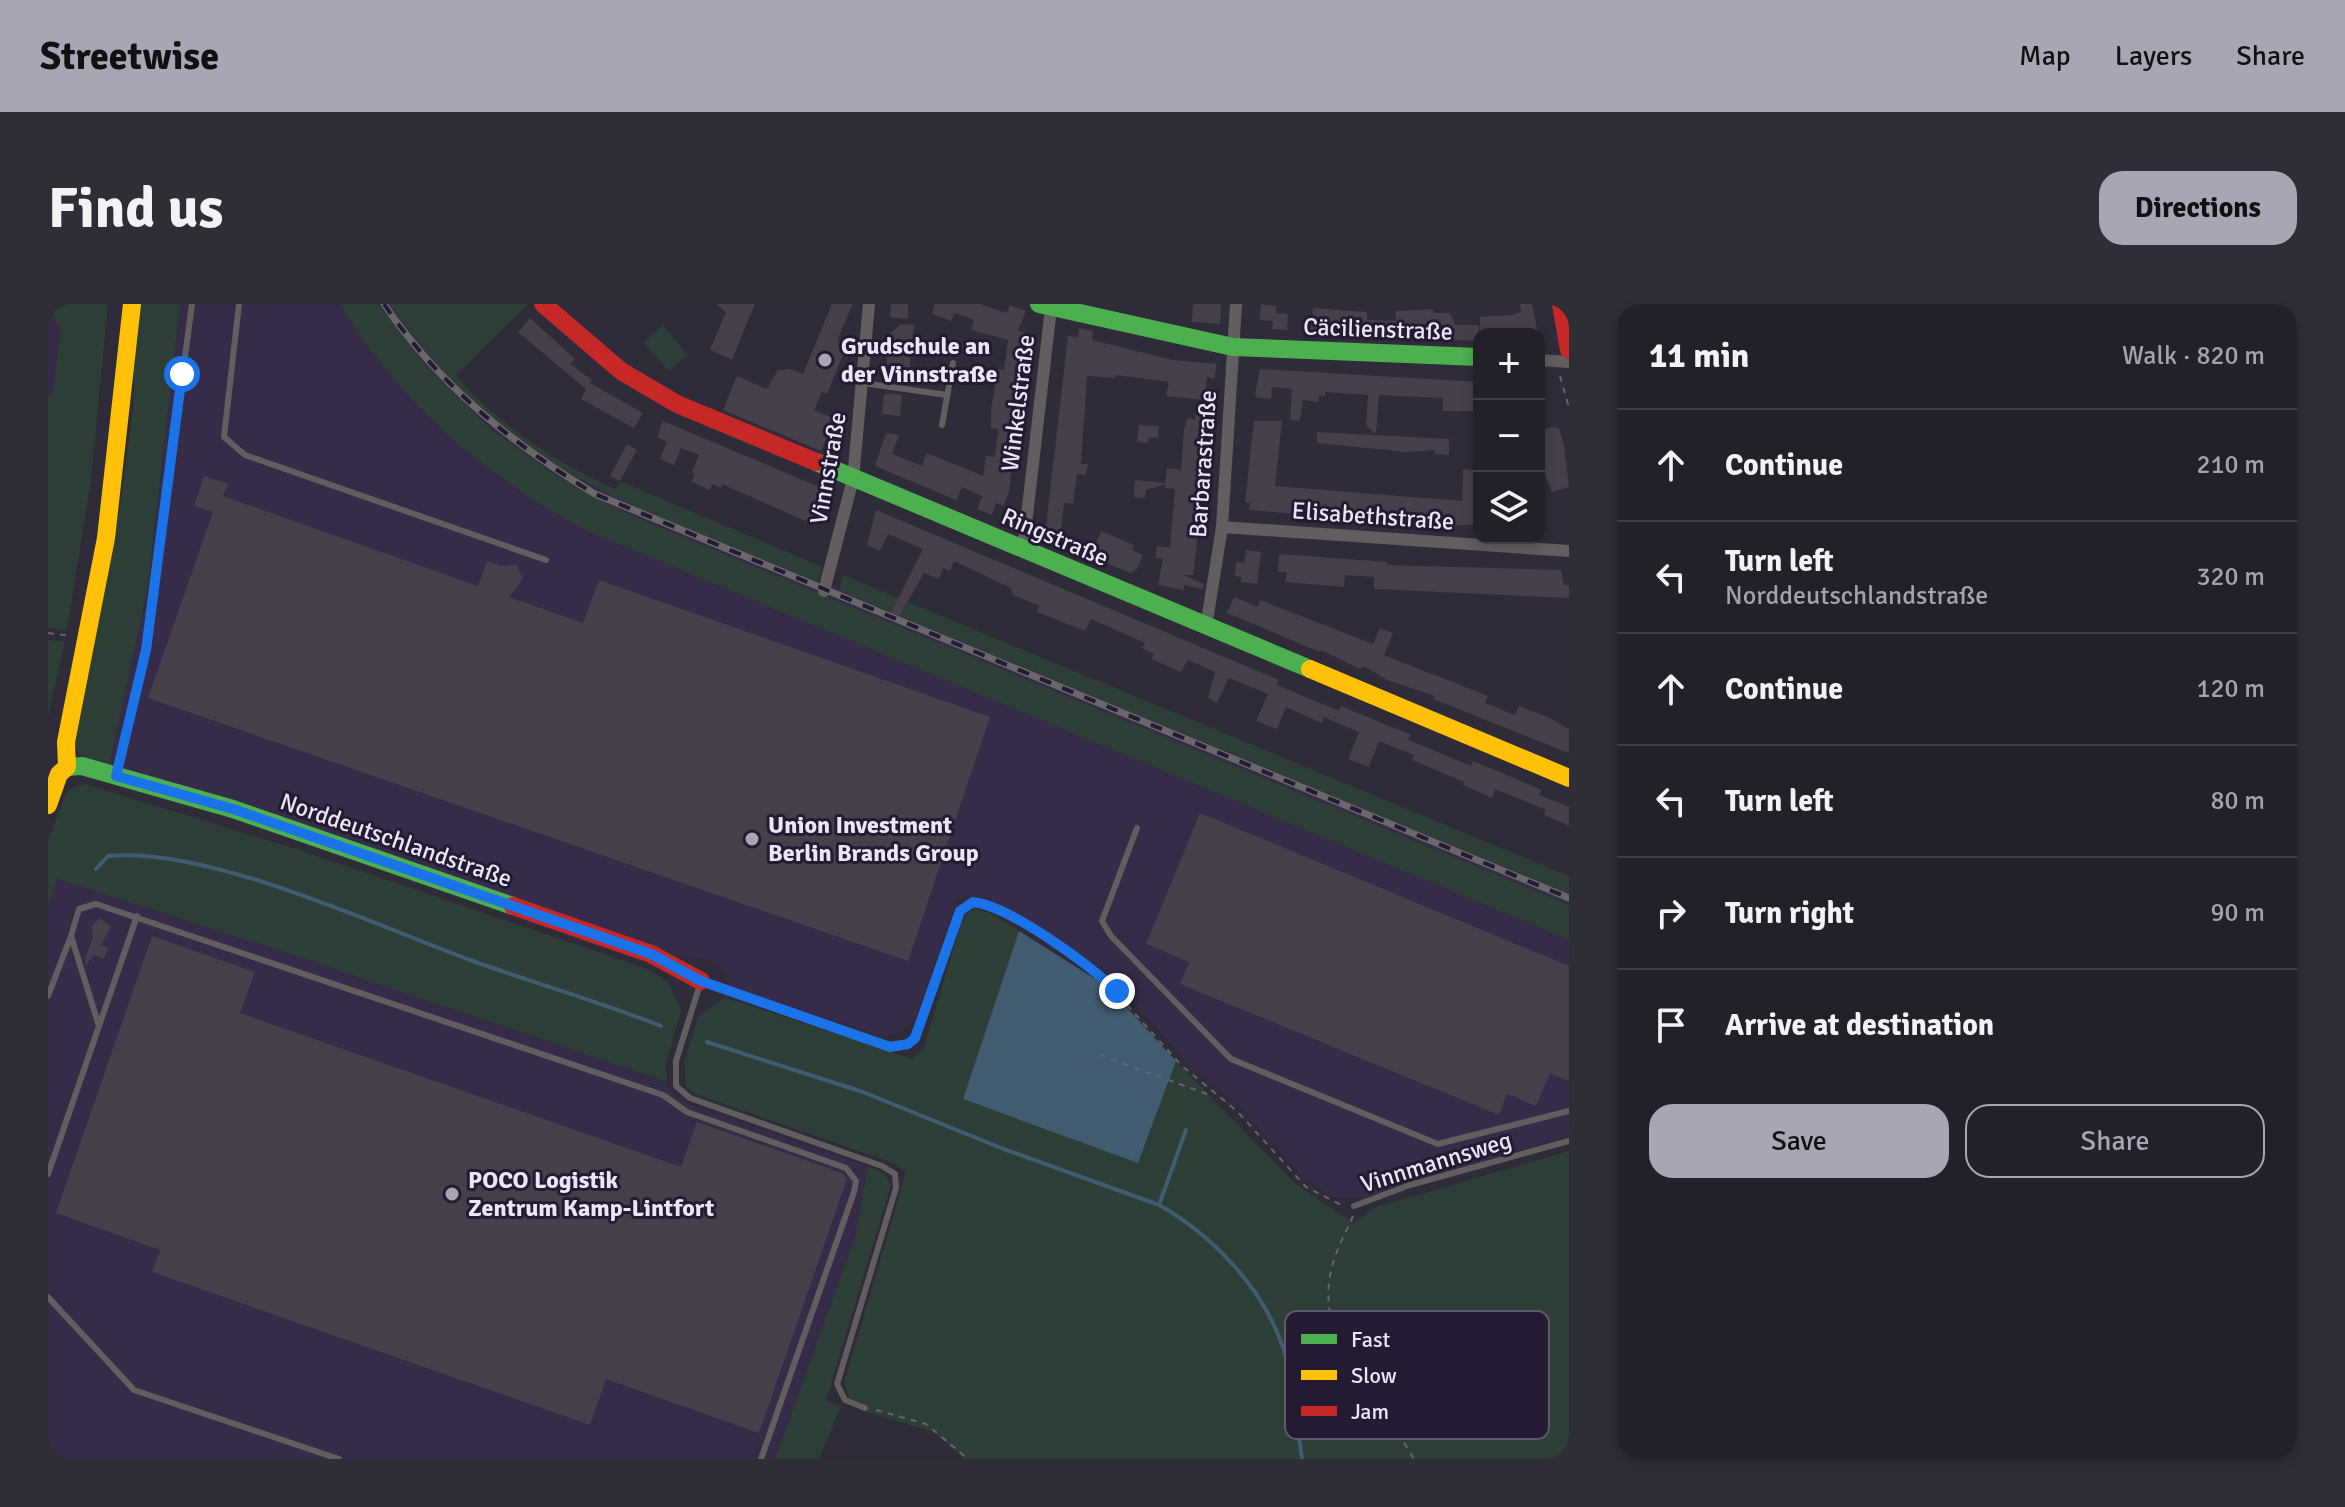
<!DOCTYPE html>
<html lang="en">
<head>
<meta charset="utf-8">
<style>
	body { margin:0; font-family:Signika,sans-serif; background:#2f2d36; color:#f1f3f6 }
	.controls { position:absolute; right:24px; top:24px; display:grid; overflow:hidden; border-radius:16px; box-shadow:0 4px 12px #0003 }
	.controls button { width:72px; height:72px; display:grid; place-items:center; padding:0; border:0; border-bottom:2px solid #403e47; background:#23202a; color:#f1f3f6; font:40px sans-serif }
	.stop { position:absolute; width:24px; height:24px; margin:-18px; border:6px solid #1a73e8; border-radius:50%; background:#fff }
	.stop.end { background:#1a73e8; border-color:#fff; box-shadow:0 2px 8px #0008 }
	.list { margin:0; padding:0; list-style:none }
	h2 { display:flex; justify-content:space-between; align-items:center; height:104px; margin:0; padding:0 32px; font-size:34px }
	h2 small { font-size:26px; font-weight:400; color:#a3a3a8 }
	.list li { display:grid; grid-template-columns:52px 1fr auto; gap:24px; align-items:center; box-sizing:border-box; height:112px; padding:0 32px; border-top:2px solid #403e47 }
	.list b { display:block; font-size:30px; white-space:nowrap }
	.list p { margin:0; font-size:26px; white-space:nowrap; color:#a3a3a8 }
	.list em { font-size:26px; font-style:normal; color:#a3a3a8 }
	.actions { display:flex; gap:16px; padding:24px 32px }
	.actions a { flex:1; padding:18px 0; border:2px solid #a9a5b4; border-radius:24px; text-align:center; font-size:28px; color:#a9a5b4 }
	.actions .main { background:#a9a5b4; color:#111 }
	.icon { flex:none; width:44px; height:44px; fill:none; stroke:currentColor; stroke-width:2; stroke-linecap:round; stroke-linejoin:round }
	.map { position:relative; flex:none; width:1521px; height:1155px; overflow:hidden; border-radius:24px }
	header { display:flex; align-items:center; gap:48px; box-sizing:border-box; height:112px; padding:0 40px; background:#a9a5b4; color:#111 }
	header strong { font-size:38px }
	nav { display:flex; gap:44px; margin-inline-start:auto; font-size:28px }
	.intro { display:flex; align-items:center; justify-content:space-between; box-sizing:border-box; height:192px; padding:0 48px }
	h1 { margin:0; font-size:56px }
	.button { padding:20px 36px; border-radius:24px; background:#a9a5b4; color:#111; font-size:28px; font-weight:700 }
	main { display:flex; gap:48px; padding:0 48px }
	aside { flex:1; background:#23202a; border-radius:24px; box-shadow:0 4px 12px #0003 }
	.map>svg:first-child { display:block }
</style>
</head>
<body>
<header>
<strong>Streetwise</strong>
<nav><a>Map</a><a>Layers</a><a>Share</a></nav>
</header>
<div class="intro"><h1>Find us</h1><a class="button">Directions</a></div>
<main>
<div class="map">
<svg width="1521" height="1155" viewBox="0 0 1521 1155">
	<rect width="100%" height="100%" fill="#2f2b38"/>
	<path fill="#362b48" d="M132,0H292L344,73L396,127L454,175L539,227L1521,636V831L1318,893H1285L1252,871L1192,802L1142,762L1058,668L942,594L910,593L867,715L851,728L833,732L680,682L676,666L661,656L639,654L185,495L61,463L100,282Z
		M330,0H341L386,57L446,117L543,182L1521,590V601L576,208L506,170L444,126L378,62Z
		M0,4L14,26L4,92H0Z
		M8,575L230,646L618,778L625,790L640,800L820,862L807,933L727,1155H0V603Z"/>
	<path fill="#2c3e35" d="M0,0H60L43,176L19,326L0,324V92H4L13,26Z
		M88,0H132L100,282L61,463L32,452L26,439L72,203L85,103Z
		M292,0H330L378,62L444,126L506,170L576,208L1521,601V636L539,227C439,174 350,98 292,0Z
		M341,0H481L408,71C448,119 511,161 568,185L572,177L775,263L770,278C660,232 541,195 447,118C407,84 372,42 341,0Z
		M615,21L640,51L621,67L595,38Z
		M795,271L1521,572V590L791,287Z
		M0,336L17,338L0,412Z
		M37,480L249,545L603,666L620,678L633,706L618,761L619,778L230,646L9,575L0,603V536L19,486Z
		M927,604L946,611L971,627L915,795L1090,858L1128,757L1249,881L1306,919L1328,903L1521,847V1155H916L886,1128L812,1106L814,1099L801,1094L796,1079L858,868L844,859L648,790L638,783L636,758L650,713L676,693L864,755L875,745L914,617L918,610Z
		M820,862L837,870L843,881L778,1097L793,1102L771,1155H727L807,933Z"/>
	<path fill="#415c70" d="M971,627L1060,683L1128,757L1090,859L915,795Z"/>
	<g fill="none" stroke-linecap="round" stroke-linejoin="round">
		<path stroke="#415c70" stroke-width="4" d="M48,565L60,552C159,542 327,621 422,656C486,679 550,697 613,722
			M659,738L815,788L953,844L1111,901C1163,930 1215,984 1234,1041C1247,1075 1249,1119 1254,1155
			M1111,901L1138,826"/>
	</g>
	<path fill="#453f4a" d="M668,0H707L684,55L662,46L678,8Z
		M784,0H805L789,36L799,41L779,90L774,88L766,106L795,118L787,137L779,133L773,147L675,106L689,72L719,85L730,66L742,65L755,70Z
		M843,0H860V15L842,13Z
		M886,0H932L959,9L962,1L978,7L970,26L979,30L966,67L974,71L961,189L955,202L948,199L944,211L929,205L934,192L914,183L908,196L827,162L838,129L851,131L844,150L874,162L879,149L935,172L938,152L947,153L950,125L943,124V106L950,65L956,66L960,36L923,26L926,16L907,9L903,17L884,10Z
		M1145,0H1173L1172,20L1144,18Z
		M1213,0L1228,2V9L1240,10L1239,26L1224,25L1225,17L1212,16Z
		M1472,0H1484L1490,30H1432V13L1464,11L1473,8Z
		M1265,4L1319,8V16L1348,17V7L1385,5V9H1402L1407,21H1431V37L1262,28Z
		M482,14L527,55L522,60L544,76L542,79L595,109L586,124L533,95L538,85L470,28Z
		M853,20L866,21L860,79L841,77L838,68L841,30Z
		M1031,24L1045,27L1044,36L1125,56L1169,60L1166,75L1159,73L1156,96L1118,92L1121,78L1068,71L1067,74L1039,72L1033,160H1040L1038,171L1029,170L1025,200L1016,199L1012,236L997,231L1020,32L1030,33Z
		M1212,65L1431,78V107H1395V94L1331,91L1328,130L1318,122L1320,91L1277,88V93L1271,92L1270,98L1255,96L1252,117L1242,116L1244,85L1224,83L1223,95L1210,94L1207,91Z
		M840,89L854,91L852,112L834,110L836,91Z
		M1148,103L1165,105L1145,271H1135L1156,280L1155,285L1136,281V286L1110,281L1115,255L1108,254L1109,242L1122,244L1127,185L1117,184V180L1098,186L1097,194L1086,193L1087,176L1117,179L1119,164L1133,166L1136,125L1140,114L1147,115Z
		M615,117L776,185L762,219L674,180L673,184L664,180L662,186L644,178L647,170L644,168L651,151L633,144L626,161L612,155L619,138L609,133Z
		M1206,117H1234L1227,182L1414,197L1415,165L1429,166L1426,201L1431,205V220L1404,222V215L1385,214L1384,221L1369,220L1201,206L1202,199L1197,198Z
		M1091,121L1111,122L1110,134L1101,133L1100,139L1089,138Z
		M1504,123L1511,124L1516,141L1521,183L1504,188L1493,161L1491,127Z
		M1269,128L1401,135V151L1387,150V146L1358,148L1269,139Z
		M579,140L589,146L572,177L562,172Z
		M156,172L180,180L175,192L430,282L439,257L453,262L469,261L475,275L461,293L535,319L551,276L942,413L860,657L100,394L165,208L146,202Z
		M828,206L1231,376L1229,381L1291,407L1293,402L1363,431L1360,436L1392,449L1423,462L1425,457L1494,486L1491,491L1521,503V522L1496,511L1498,506L1447,485L1444,494L1415,481L1416,478L1364,456L1366,451L1331,437L1321,463L1300,455L1311,428L1276,413L1274,419L1238,403L1229,425L1208,417L1220,390L1181,374L1169,399L1160,394L1167,368L1140,356L1133,368L1104,355L1106,350L1094,344L1097,339L1043,315L1037,327L989,308L991,302L965,291L963,284L906,257L902,267L895,264L891,275L876,269L850,314L842,311L875,245L840,230L832,247L819,241Z
		M1053,227L1086,241L1084,246L1095,251L1089,265L1082,269L1047,254L1034,244L1042,235L1048,238Z
		M1198,246L1213,248L1209,280L1192,278L1194,273L1187,272L1188,258L1196,259Z
		M1231,250L1339,258V261L1513,266L1516,281H1521V294L1326,285V273L1297,271L1296,283L1237,278L1239,268H1230Z
		M1186,293L1210,303L1212,296L1325,340L1332,324L1345,329L1336,351L1440,392L1437,399L1467,411L1471,402L1500,413L1521,425V449L1385,395L1387,392L1339,376L1316,362L1312,365L1273,346L1272,348L1179,309Z
		M1152,509L1521,662V777L1502,769L1488,802L1459,790L1451,811L1132,680L1141,658L1098,640Z
		M52,614L63,623L53,641L60,644L56,655L46,651L38,661L37,656L45,633L43,622Z
		M104,632L207,668L192,709L633,863L649,818L794,869L799,875L711,1129L558,1075L542,1121L104,968L112,946L8,909Z"/>
	<g fill="none" stroke-linecap="round" stroke-linejoin="round">
		<path stroke="#686368" stroke-width="2" stroke-dasharray="6 6" stroke-linecap="butt" d="M1512,72L1521,104
			M0,329L23,332
			M955,608L1052,671L1134,762L1189,807L1258,883L1295,902
			M1052,751L1159,790
			M1305,912C1298,928 1288,946 1284,963C1264,1038 1333,1097 1366,1155
			M828,1106L878,1120L920,1155"/>
		<path stroke="#625d5f" stroke-width="6" d="M191,0L176,133L197,151L498,256
			M815,79L899,91
			M894,121L905,59
			M69,470L98,346L144,0
			M1089,524L1054,617L1063,632L1183,755L1390,840L1521,807
			M0,692L23,632
			M51,722L23,632L31,605L48,600L615,791L639,808L798,864L808,877L806,888L713,1155
			M0,870L89,612
			M1306,902L1362,881L1521,837
			M0,993L86,1086L291,1155
			M817,1104L797,1096L789,1080L848,884L847,870L834,862L642,794L628,782V757L653,677L842,743L860,740L870,726L912,607L925,598L948,604"/>
		<path stroke="#625d5f" stroke-width="12" d="M1491,56L1521,58
			M1174,223L1521,247
			M975,246L1003,4
			M776,287L805,175L821,0
			M1158,323L1174,223L1188,0"/>
		<path stroke="#4caf50" stroke-width="18" d="M991,0L1185,43L1431,53
			M768,158L1262,365
			M19,463L34,462L185,505L465,602"/>
		<path stroke="#ffc107" stroke-width="18" d="M1262,365L1521,474
			M0,501L11,470L19,463L18,438L58,234L84,0"/>
		<path stroke="#c62828" stroke-width="18" d="M495,0L573,67L629,100L768,158
			M1513,0L1521,46
			M465,602L603,650L653,677"/>
		<defs>
			<path id="rail" d="M336,0C390,80 464,140 547,190L1521,594"/>
		</defs>
		<use href="#rail" stroke="#6a666a" stroke-width="7"/>
		<use href="#rail" stroke="#241b33" stroke-width="4" stroke-dasharray="12" stroke-linecap="butt"/>
	</g>
	<g fill="none" stroke-linecap="round" stroke-linejoin="round">
		<path stroke="#1a73e8" stroke-width="10" d="M134,70L98,346L68,472L185,505L603,650L653,677L842,743L860,740L867,734L912,607L925,598C962,602 1040,660 1069,687"/>
	</g>
	<g fill="#a9a5b4" stroke="#241b33" stroke-width="3">
		<circle cx="777" cy="56" r="8"/>
		<circle cx="704" cy="535" r="8"/>
		<circle cx="404" cy="890" r="8"/>
	</g>
	<g text-anchor="middle" stroke-width="6" stroke-linejoin="round" paint-order="stroke">
		<g font-size="24" fill="#ebe6f7" stroke="#241b33">
			<text transform="translate(1330 25) rotate(2)" y="8">Cäcilienstraße</text>
			<text transform="translate(970 99) rotate(-83)" y="8">Winkelstraße</text>
			<text transform="translate(1155 160) rotate(-86)" y="8">Barbarastraße</text>
			<text transform="translate(780 164) rotate(-80)" y="8">Vinnstraße</text>
			<text transform="translate(1325 212) rotate(4)" y="8">Elisabethstraße</text>
			<text transform="translate(1007 233) rotate(23)" y="8">Ringstraße</text>
			<text transform="translate(348 536) rotate(19)" y="8">Norddeutschlandstraße</text>
			<text transform="translate(1388 858) rotate(-17)" y="8">Vinnmannsweg</text>
		</g>
		<g font-size="24" font-weight="bold" fill="#ebe6f7" stroke="#241b33" text-anchor="start">
			<text x="793" y="50">Grudschule an<tspan x="793" dy="28">der Vinnstraße</tspan></text>
			<text x="720" y="529">Union Investment<tspan x="720" dy="28">Berlin Brands Group</tspan></text>
			<text x="420" y="884">POCO Logistik<tspan x="420" dy="28">Zentrum Kamp-Lintfort</tspan></text>
		</g>
	</g>
	<rect x="1237" y="1007" width="264" height="128" rx="12" fill="#241b33" stroke="#60586e" stroke-width="2"/>
	<rect x="1253" y="1030" width="36" height="10" fill="#4caf50"/>
	<rect x="1253" y="1066" width="36" height="10" fill="#ffc107"/>
	<rect x="1253" y="1102" width="36" height="10" fill="#c62828"/>
	<g font-size="22" fill="#ebe6f7">
		<text x="1303" y="1043">Fast</text>
		<text x="1303" y="1079">Slow</text>
		<text x="1303" y="1115">Jam</text>
	</g>
</svg>
<div class="controls">
<button>+</button>
<button>−</button>
<button><svg class="icon" aria-label="layers" viewBox="0 0 24 24"><path d="M12 4l9 5-9 5-9-5zM3 14l9 5 9-5"/></svg></button>
</div>
<div class="stop" style="left:134px;top:70px"></div>
<div class="stop end" style="left:1069px;top:687px"></div>
</div>
<aside>
<h2>11 min<small>Walk · 820 m</small></h2>
<ul class="list">
<li><svg class="icon" aria-label="ahead" viewBox="0 0 24 24"><path d="M12 20V5M6 11l6-6 6 6"/></svg><div><b>Continue</b></div><em>210 m</em></li>
<li><svg class="icon" aria-label="left" viewBox="0 0 24 24"><path d="M17 20v-9H6M10 6l-5 5 5 5"/></svg><div><b>Turn left</b><p>Norddeutschlandstraße</p></div><em>320 m</em></li>
<li><svg class="icon" aria-label="ahead" viewBox="0 0 24 24"><path d="M12 20V5M6 11l6-6 6 6"/></svg><div><b>Continue</b></div><em>120 m</em></li>
<li><svg class="icon" aria-label="left" viewBox="0 0 24 24"><path d="M17 20v-9H6M10 6l-5 5 5 5"/></svg><div><b>Turn left</b></div><em>80 m</em></li>
<li><svg class="icon" aria-label="right" viewBox="0 0 24 24"><path d="M7 20v-9h11M14 6l5 5-5 5"/></svg><div><b>Turn right</b></div><em>90 m</em></li>
<li><svg class="icon" aria-label="arrive" viewBox="0 0 24 24"><path d="M6 21V4h12l-3 4 3 4H6"/></svg><div><b>Arrive at destination</b></div></li>
</ul>
<div class="actions"><a class="main">Save</a><a>Share</a></div>
</aside>
</main>
</body>
</html>
